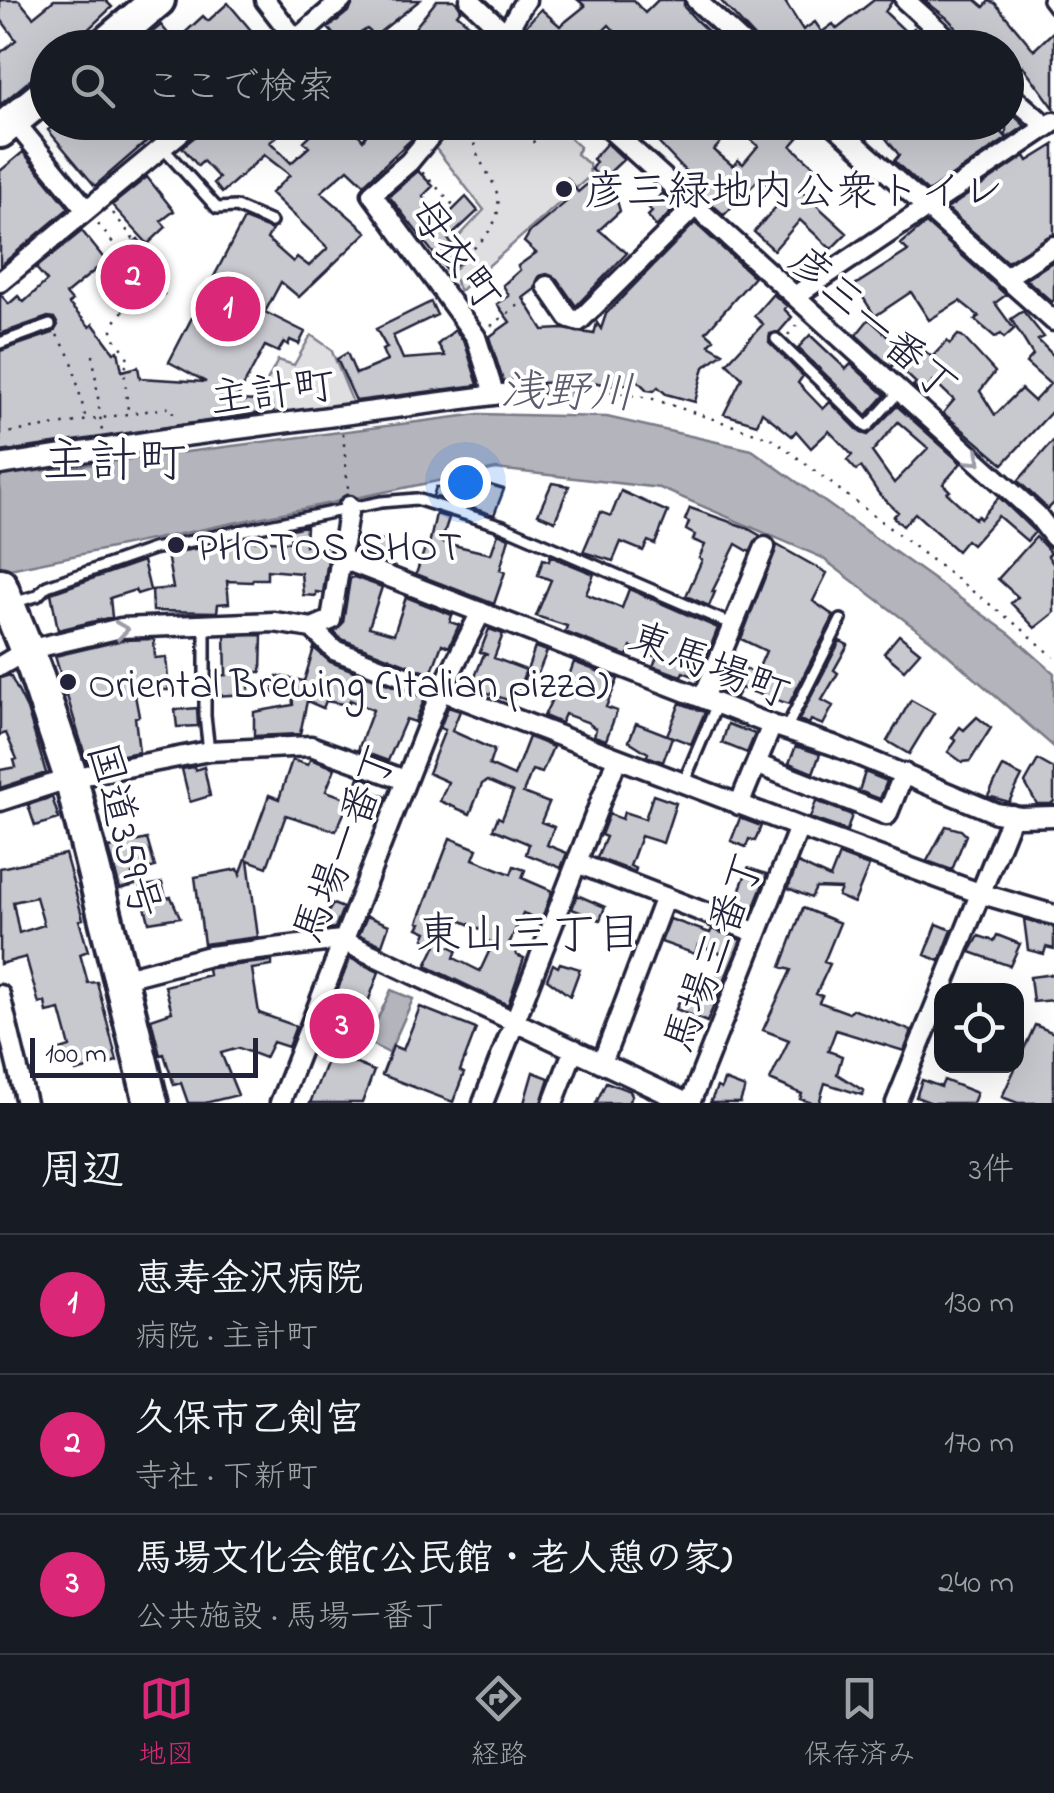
<!DOCTYPE html>
<html lang="ja">
<head>
<meta charset="utf-8">
<style>
	body { margin:0; font-family:"Indie Flower","Klee One",sans-serif; background:#242831; color:#f1f3f6 }
	.controls { position:absolute; right:30px; bottom:30px; display:grid; overflow:hidden; border-radius:20px; box-shadow:0 10px 40px #0002 }
	.controls button { width:90px; height:90px; display:grid; place-items:center; padding:0; border:0; border-bottom:2px solid #363941; background:#171b24; color:#f1f3f6; font:50px sans-serif }
	.scale { position:absolute; left:30px; bottom:25px; width:228px; box-sizing:border-box; padding-left:10px; border:5px solid #22223b; border-top:0; font-size:28px; line-height:35px; white-space:nowrap; color:#22223b; -webkit-text-stroke:8px #fff; paint-order:stroke }
	.you { position:absolute; left:465px; top:482px; width:35px; height:35px; margin:-25px; border:8px solid #fff; border-radius:50%; background:#1a73e8; box-shadow:0 0 0 15px #1a73e833 }
	.badge { display:grid; place-items:center; width:65px; height:65px; border-radius:50%; background:#db2777; color:#fff; font-size:32px; font-weight:700 }
	.pin { position:absolute; translate:-50% -50%; border:5px solid #fff; box-shadow:0 2px 10px #0006 }
	.list { margin:0; padding:0; list-style:none }
	h2 { display:flex; justify-content:space-between; align-items:center; height:130px; margin:0; padding:0 40px; font-size:42px }
	h2 small { font-size:32px; font-weight:400; color:#9ea1a6 }
	.list li { display:grid; grid-template-columns:65px 1fr auto; gap:30px; align-items:center; box-sizing:border-box; height:140px; padding:0 40px; border-top:2px solid #363941 }
	.list b { display:block; font-size:38px; white-space:nowrap }
	.list p { margin:0; font-size:32px; white-space:nowrap; color:#9ea1a6 }
	.list em { font-size:32px; font-style:normal; color:#9ea1a6 }
	.icon { flex:none; width:55px; height:55px; fill:none; stroke:currentColor; stroke-width:2; stroke-linecap:round; stroke-linejoin:round }
	.map { position:relative; flex:none; width:1054px; height:1103px; overflow:hidden }
	.search { position:absolute; background:#171b24; box-shadow:0 10px 40px #0002; left:30px; right:30px; top:30px; height:110px; display:flex; align-items:center; gap:25px; box-sizing:border-box; padding:0 35px; border-radius:55px; color:#9ea1a6; font-size:38px }
	.sheet { height:550px; background:#171b24 }
	nav { display:flex; justify-content:space-around; align-items:center; box-sizing:border-box; height:140px; border-top:2px solid #363941; background:#171b24; font-size:28px; color:#9ea1a6 }
	nav a { display:grid; justify-items:center; gap:5px }
	nav .on { color:#db2777 }
	.map>svg:first-child { display:block }
</style>
</head>
<body>
<div class="map">
<svg width="1054" height="1103" viewBox="0 0 1054 1103">
	<rect width="100%" height="100%" fill="#fff"/>
	<filter id="ink" filterUnits="userSpaceOnUse"><feTurbulence type="fractalNoise" baseFrequency=".01" numOctaves="2"/><feDisplacementMap in="SourceGraphic" scale="20" xChannelSelector="R" yChannelSelector="G"/><feConvolveMatrix kernelMatrix="1 2 1 2 8 2 1 2 1" color-interpolation-filters="sRGB"/></filter>
	<g filter="url(#ink)">
		<path fill="#dfdfe2" stroke="#80808e" stroke-width="2.5" d="M451,123H520L527,130L534,123H580L568,136L580,147L576,154L589,164L590,176L460,291L451,272L467,257L456,240L484,210L433,145Z
			M311,335L331,349L355,408L276,420L271,402L258,399L278,360L294,365Z"/>
		<path fill="#b4b4bc" stroke="#7a7a88" stroke-width="2.5" d="M479,414L607,417L752,450L1010,634L1054,673V747L931,640L821,557L660,488L496,469L0,571V476Z
			M391,990L413,999L389,1053L367,1042Z"/>
		<path fill="#c8c8cf" stroke="#22223b" stroke-width="2.5" fill-rule="evenodd" d="M0,0H19L33,17L54,0H105L112,7L82,35L81,48H48V72L35,76L0,105V53L16,40L0,18Z
			M354,0H420L375,36L367,29L342,44L328,28L350,10Z
			M437,0H454L458,4L461,9L457,14L488,40L485,48H399Z
			M578,0H633L645,13L658,0H684V7L697,21L726,48H690L680,39L671,48H665L658,41L650,48H630L609,25L586,48H533L522,31L531,20L541,9L560,26L585,6Z
			M720,0H784L803,30L815,22L822,32L833,24L837,29L874,0H893L885,12L907,33L914,28L924,42L928,38L939,48H760L756,39Z
			M924,0H976L984,7L989,1L995,3L1034,50L1054,31V108L1023,66L1010,74L1015,82L1006,79V48H970L967,39L947,18Z
			M228,3L266,48H133L161,25L175,42L203,16L208,21Z
			M1006,108L1025,126L928,192L894,161L899,155L873,122H992L1006,137Z
			M58,122H169L95,186L48,130Z
			M205,122H294L270,142L291,163L309,147L304,141L324,122H348L363,140L375,122H411L405,130L412,139L364,184L348,169L321,192L367,232L299,297L281,282L265,312L305,332L299,344L290,340L288,345L284,342L278,352L265,346L236,400L259,401L261,413L0,452V351L53,333L58,325L54,318L48,317L0,334V294L9,304L18,296L24,302L47,281L36,268L82,231L106,261L66,294L72,301L69,304L90,327L93,324L114,352L118,351L122,371L138,367L140,378L206,382L169,362L200,302L196,300L203,286L208,288L244,219L272,230L267,239L293,262L297,257L309,266L328,248L271,193L290,175L264,155L222,193L214,183L219,178L203,161L198,166L182,147L201,132Z
			M662,122H812L791,146L817,169L799,189L847,233L831,249L800,220L774,250L754,232L782,200L778,195L760,178L724,215L681,177L686,172L651,135ZM735,126L758,146L743,164L738,160L733,166L714,150Z
			M607,143L624,159L609,173L620,211L599,230L627,253L576,306L557,279L547,274L539,276L535,289L523,298L543,330L563,329L594,334L597,323L601,329L606,314L695,223L754,277L706,332L714,339L709,345L723,353L704,367L695,402L666,394L658,387L654,391L647,390L636,379L633,387L615,381L614,386L587,381L586,385L571,383L572,404H559L557,382L542,383L531,378L503,381L489,337L510,322L497,304L509,296L503,285L520,270L518,266L536,253L524,242L530,232L566,202L554,189L567,178L578,192L598,175L591,169L596,162L593,159Z
			M1054,145V234L1007,262L947,209L1025,156L1028,161Z
			M23,152L69,208L0,266V171Z
			M418,171L433,186L423,196L444,219L466,197L478,211L448,239L462,259L448,272L389,196Z
			M147,177L174,211L161,221L166,227L148,244L112,205Z
			M662,193L677,206L656,227L648,216L652,212L649,208Z
			M926,223L1006,295L995,303L1014,329L1004,338L1001,334L995,337L975,320L979,316L960,301L929,320L911,292L875,316L855,285L908,251L901,244Z
			M138,239L157,264L147,273L164,294L150,304L134,284L122,293L103,268Z
			M1054,261V300L1052,302L1026,279Z
			M773,294L787,306L784,309L792,317L779,332L770,334L769,342L803,376L798,383L823,409L830,402L861,433L868,435L897,406L961,463L943,484L950,491L947,493L975,519L978,516L980,519L999,497L1035,532L1027,541L998,516L972,545L966,540L957,551L915,513L903,526L893,517L898,512L879,494L861,467L856,470L847,460L852,455L829,431L811,448L796,431L792,436L762,412L757,424L724,414L742,378L727,363L763,324L754,316ZM898,422L928,448L894,483L872,452Z
			M431,302L437,315L393,336L403,359L445,356L438,344L455,330L465,343L478,385L356,401L337,359L347,353L356,374L387,361L382,350L387,348L376,329Z
			M1023,311L1044,337L1038,340L1054,356V409L1003,464L943,413L954,400L934,381L922,394L913,386L916,383L895,363L891,367L856,335L869,319L907,353L916,344L932,357L947,341L950,344L958,335L962,336L995,372L980,391L995,415L1021,389L1034,401L1050,384L1026,363L1033,355L1011,319Z
			M810,335L846,369L851,364L885,395L867,415L798,348Z
			M1054,440V503L1048,509L1018,481Z
			M474,480L504,489L494,515L433,496L436,487H461Z
			M552,483L569,486L555,521L538,514Z
			M621,491L668,512L655,544L648,541L643,551L621,542L613,561L583,552L600,512L611,516Z
			M690,508L745,527L761,536L750,552L736,544L712,592H715L709,606L686,596L702,560L699,558L705,545L693,540L695,535L686,530L689,522L685,520Z
			M436,514L449,518L441,542L491,554L498,533L509,538L500,570L505,572L494,604L416,574L426,545H429Z
			M306,526L305,545L330,546L323,593L316,592V596L303,595L301,573L267,570V579H253L252,582L227,581L229,603L218,604L217,612L153,611L152,590L173,588L167,554L243,540L290,542L291,529Z
			M1036,537L1051,553L1048,556L1054,565V613L1035,628L1011,603L1018,597L998,579Z
			M356,539L377,545L379,540L390,543L384,562L355,550Z
			M777,545L827,573L813,601L834,616L789,704L741,688L736,697L720,690L733,662L756,674L766,651L741,639Z
			M550,556L594,574L586,594L622,608L629,589L718,628L698,678L683,672L681,676L653,666L657,657L631,647L627,656L565,632L567,626L536,616L551,580L538,575L543,559L549,561Z
			M143,561L150,590L137,594L135,590L110,598L112,617L58,630L51,593Z
			M354,577L382,587L369,627L394,634L406,597L452,615L450,622L459,625L449,647L442,644L431,674L341,639L334,632L343,623L350,579Z
			M489,629L503,634L494,658L526,670L513,702L471,687L484,654L488,655L480,652Z
			M262,635L261,672H249V694L213,696V676L226,675L225,636Z
			M899,635L920,652L904,670L884,653Z
			M154,639L155,658L166,657L169,690H134L139,716L135,717L139,752L87,762L55,656L123,640Z
			M840,641L848,645L834,670L838,673L822,700L833,706L823,725L811,720L809,724L799,720Z
			M535,647L547,651L533,686L523,682Z
			M314,648L330,662L425,698L415,722L406,719L388,761L358,750L373,710L350,700L348,705L326,701L323,708L307,701L300,734L254,736V712L293,705L292,692L273,693L277,676L304,681Z
			M574,662L618,679L606,707L617,711L606,740L594,736L596,729L587,722L565,714L561,723L544,716L553,697L561,698Z
			M10,675L27,709L46,773L0,788V770L16,767L14,760L17,759L6,733L0,735V678Z
			M911,700L934,713L909,754L887,741Z
			M680,703L705,712L691,744L667,735Z
			M448,707L460,711L452,731L494,750L489,765L514,776L529,737L553,747L542,773L532,770L523,793L549,803L541,822L554,827L547,845L567,853L561,868L526,854L529,844L493,829L498,817L502,819L513,792L487,781L482,784L470,814L440,801L448,782L428,773L445,730L440,728Z
			M197,708L198,726L177,727L175,710Z
			M977,717L991,728L970,761L962,762L948,752L956,741L952,738L960,727L964,730Z
			M636,723L672,737L663,762L647,756L648,753L629,741Z
			M728,724L755,734L747,753L722,743Z
			M796,746L820,754L813,773L789,763Z
			M310,759L335,768L326,791L357,802L353,813L345,811L336,831L286,815L267,867L248,860L258,937L204,944L195,877L238,869L240,875L269,795L279,799L292,760L308,765Z
			M1038,760L1054,769V801L1051,804H1037L1025,783Z
			M194,767L195,770L204,767L210,796L190,802L182,769Z
			M1003,767L1022,776L1009,802L988,796Z
			M865,772L887,781L880,799L859,791Z
			M359,777L375,782L372,791L386,797L382,808L352,797Z
			M653,795L676,803L663,843L641,836L630,866L636,869L635,872L597,858L606,837L601,835L609,814L622,819L624,812L645,819Z
			M52,797L59,819L35,826L28,805Z
			M816,801L852,815L847,831L810,818Z
			M740,818L761,826L755,841L749,839L746,847L731,841Z
			M946,826L961,830L966,835L952,870L927,861Z
			M450,838L477,849L473,859L511,874L514,866L525,870L522,878L552,891L541,921L523,913L509,944L517,948L516,955L524,958L508,1005L426,966L436,945L424,939L427,932L418,928L421,923L418,922ZM448,915L485,931L482,939L493,943L480,971L454,958L457,950L439,941Z
			M147,839L155,867L132,874L135,885L120,889L109,848Z
			M65,854L83,919L79,920L88,951L80,954L88,983L97,982L117,1061L76,1072L73,1059L60,1063L57,1051L70,1047L60,1010L47,1013L45,1002L39,1004L26,957L0,964V868ZM36,897L44,925L19,933L13,902Z
			M839,855L869,866L854,903L838,896L841,889L816,888L811,898L788,888L798,863L830,878Z
			M748,868L767,874L750,917L732,910Z
			M162,883L166,898L171,897L180,917L149,922L140,887Z
			M577,895L605,907L600,920L572,909Z
			M333,904L343,908L335,928L314,931L320,915L323,911L328,912Z
			M803,908L840,923L824,962L830,964L816,994L822,996L819,1002L849,1013L852,1009L912,1031L904,1051L836,1030L828,1051L842,1056L837,1074L864,1091L862,1095L825,1083L819,1103H812L800,1099L802,1094L770,1080L789,1040L763,1030L791,970L781,967Z
			M367,916L389,925L382,945L359,935Z
			M670,919L710,933L712,929L741,940L707,1022L676,1009L683,993L694,996L696,990L708,995L723,961L720,960L723,954L698,945L695,954L661,942Z
			M1024,919L1054,927V949L1046,947L1044,954L1028,950Z
			M937,924L952,930L940,961L925,955Z
			M997,935L1020,944L1010,966L970,952L979,936L994,941Z
			M350,958L379,972L347,1060L374,1071L362,1103H310L335,1041L320,1035Z
			M272,961V966L252,969L259,1013L296,1026L288,1047L273,1042L265,1058L239,1048L221,1053L238,1095L205,1103H188L181,1083L174,1085L164,1054L160,1055L151,1019L172,1012L165,986L209,975L208,969L211,968Z
			M560,963L580,969L570,996L547,979L553,964L558,967Z
			M1054,974V1000L1033,1002L1030,977Z
			M420,1007L476,1029L460,1071L464,1073L453,1102L382,1075L393,1046L403,1050Z
			M1035,1025L1054,1033V1103H1018L1002,1097Z
			M533,1072L549,1078L541,1103H524Z
			M724,1080L745,1088L740,1103H710L717,1087L721,1089Z
			M922,1080L941,1087L944,1080L977,1093L973,1103H932L916,1097Z
			M606,1082L630,1091L632,1095L628,1103H596Z"/>
		<g fill="none" stroke-linecap="round" stroke-linejoin="round">
			<defs>
				<path id="lane" d="M1048,0L1054,8
					M163,148L217,208L236,207L271,222
					M776,339L867,427L900,391
					M0,343L50,325
					M15,602L37,596L47,586L153,549L381,502L416,499L503,526L733,625
					M205,625V716L209,751
					M786,729L841,620
					M683,784L717,704"/>
				<path id="street" d="M265,0L296,40
					M470,0L521,48
					M696,0L748,48
					M905,0L958,48
					M286,48L342,0
					M497,48C509,32 514,16 526,0
					M1006,91L1047,127
					M13,120L86,209
					M442,122L409,162L372,194L476,337L494,393
					M602,122L1037,515L1054,537
					M831,122L1054,321
					M1005,278L1054,246
					M0,282L193,122
					M547,286L569,318L579,321L694,207
					M795,296L1054,122
					M0,465L177,437L532,390
					M343,559L772,725L833,745L996,813L1020,817L1054,816
					M312,628L334,650L799,827L979,893L1054,915
					M312,628L331,620L349,506
					M0,666L27,650L121,628L274,622L312,628
					M703,698L765,547
					M756,764L887,815L904,773
					M0,801L71,778L209,751L311,746L405,780
					M739,805L772,725
					M577,863L757,933
					M121,979L209,956L341,940L687,1103
					M0,995L26,1103
					M602,1063L665,897
					M280,1103L441,691L481,612
					M483,1103L617,759
					M553,1103L574,1049
					M690,1103L799,827
					M896,1103L1012,815"/>
				<path id="highway" d="M101,48L158,0
					M0,131L48,92
					M0,585L34,668L71,778L151,1103"/>
			</defs>
			<use href="#lane" stroke="#22223b" stroke-width="16"/>
			<use href="#street" stroke="#22223b" stroke-width="25"/>
			<use href="#highway" stroke="#22223b" stroke-width="40"/>
			<path stroke="#22223b" stroke-width="2.5" stroke-dasharray="2.5 8" stroke-linecap="butt" d="M464,122L478,134
				M508,122L533,142L538,137V126L543,122
				M113,213L133,238L110,258L106,275L129,304C97,340 118,332 129,361L124,369L128,411
				M98,224L118,249
				M421,234L452,203L422,172
				M450,269C475,247 511,223 494,185C487,170 477,160 474,142L490,122
				M491,326L533,294
				M57,335L71,357L85,416
				M788,335L799,323
				M93,355L102,432
				M548,388L570,386L650,398L773,439L1022,629L1054,657
				M343,433L348,489
				M0,434L172,407L174,421"/>
			<use href="#lane" stroke="#fff" stroke-width="9"/>
			<use href="#street" stroke="#fff" stroke-width="18"/>
			<use href="#highway" stroke="#fff" stroke-width="32"/>
		</g>
		<defs><path id="oneway-chevron" d="M-2-3.5L2.5 0L-2 3.5" fill="none" stroke-width="1.6" stroke-linecap="round" stroke-linejoin="round" transform="scale(2.5)"/></defs>
		<g stroke="#9c9ca7">
			<use href="#oneway-chevron" transform="translate(975 459) rotate(42)"/>
			<use href="#oneway-chevron" transform="translate(122 630) rotate(-8)"/>
		</g>
	</g>
	<g fill="#22223b" stroke="#fff" stroke-width="4">
		<circle cx="564" cy="189" r="10"/>
		<circle cx="176" cy="545" r="10"/>
		<circle cx="68" cy="682" r="10"/>
	</g>
	<g text-anchor="middle" stroke-width="8" stroke-linejoin="round" paint-order="stroke">
		<g font-size="42" fill="#22223b" stroke="#fff" text-anchor="start">
			<text x="584" y="204">彦三緑地内公衆トイレ</text>
			<text x="196" y="560">PHOTOS SHOT</text>
			<text x="88" y="697">Oriental Brewing (Italian pizza)</text>
		</g>
		<g font-size="42" fill="#22223b" stroke="#fff">
			<text transform="translate(457 253) rotate(54)" y="15">母衣町</text>
			<text transform="translate(875 322) rotate(42)" y="15">彦三一番丁</text>
			<text transform="translate(272 390) rotate(-7)" y="15">主計町</text>
			<text transform="translate(710 663) rotate(21)" y="15">東馬場町</text>
			<text transform="translate(126 830) rotate(75)" y="15">国道359号</text>
			<text transform="translate(343 843) rotate(-68)" y="15">馬場一番丁</text>
			<text transform="translate(712 952) rotate(-69)" y="15">馬場三番丁</text>
		</g>
		<g font-size="45" font-style="italic" fill="#5c5c6f" stroke="#fff">
			<text transform="translate(567 390) rotate(1)" y="16">浅野川</text>
		</g>
		<g font-size="45" fill="#22223b" stroke="#fff">
			<text x="529" y="948">東山三丁目</text>
		</g>
		<g font-size="48" fill="#22223b" stroke="#fff">
			<text x="114" y="476">主計町</text>
		</g>
	</g>
</svg>
<div class="controls">
<button><svg class="icon" aria-label="locate" viewBox="0 0 24 24"><circle cx="12" cy="12" r="6"/><path d="M12 2v4M12 18v4M2 12h4M18 12h4"/></svg></button>
</div>
<div class="scale">100 m</div>
<div class="you"></div>
<div class="pin badge" style="left:228px;top:309px">1</div>
<div class="pin badge" style="left:133px;top:277px">2</div>
<div class="pin badge" style="left:342px;top:1026px">3</div>
<div class="search"><svg class="icon" aria-label="search" viewBox="0 0 24 24"><circle cx="10" cy="10" r="6"/><path d="M15 15l6 6"/></svg>ここで検索</div>
</div>
<section class="sheet">
<h2>周辺<small>3件</small></h2>
<ul class="list">
<li><span class="badge">1</span><div><b>恵寿金沢病院</b><p>病院 · 主計町</p></div><em>130 m</em></li>
<li><span class="badge">2</span><div><b>久保市乙剣宮</b><p>寺社 · 下新町</p></div><em>170 m</em></li>
<li><span class="badge">3</span><div><b>馬場文化会館(公民館・老人憩の家)</b><p>公共施設 · 馬場一番丁</p></div><em>240 m</em></li>
</ul>
</section>
<nav>
<a class="on"><svg class="icon" aria-label="map" viewBox="0 0 24 24"><path d="M3 6l6-2 6 2 6-2v14l-6 2-6-2-6 2zM9 4v14M15 6v14"/></svg>地図</a>
<a><svg class="icon" aria-label="directions" viewBox="0 0 24 24"><path d="M12 3l9 9-9 9-9-9zM9 14v-3h6M13 9l2 2-2 2"/></svg>経路</a>
<a><svg class="icon" aria-label="saved" viewBox="0 0 24 24"><path d="M7 4h10v16l-5-4-5 4z"/></svg>保存済み</a>
</nav>
</body>
</html>
